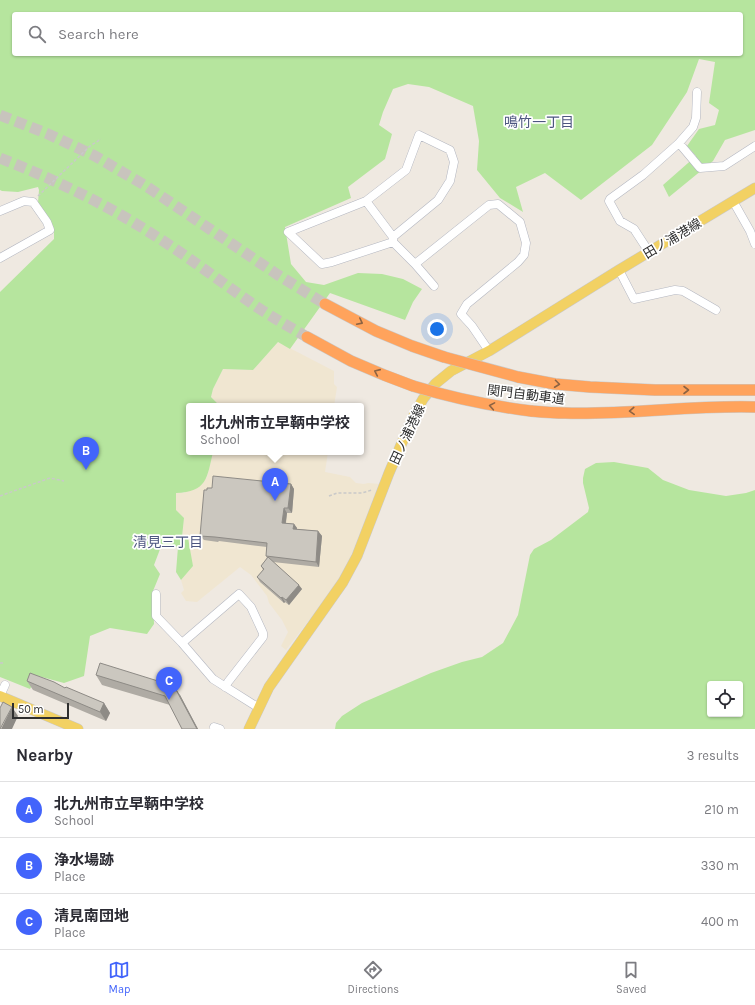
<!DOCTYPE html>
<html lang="en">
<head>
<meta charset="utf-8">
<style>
	body { margin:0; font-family:Karla,"Noto Sans JP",sans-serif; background:#f2f2f3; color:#2b2b33 }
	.controls { position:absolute; right:12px; bottom:12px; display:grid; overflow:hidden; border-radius:4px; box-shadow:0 1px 3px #0004 }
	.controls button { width:36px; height:36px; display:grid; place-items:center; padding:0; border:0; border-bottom:1px solid #e1e1e2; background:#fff; color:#2b2b33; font:20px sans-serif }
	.scale { position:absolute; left:12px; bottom:10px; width:57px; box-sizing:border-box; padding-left:4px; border:2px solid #2e2e2e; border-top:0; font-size:11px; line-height:14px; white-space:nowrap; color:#2e2e2e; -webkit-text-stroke:3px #fff; paint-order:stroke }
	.you { position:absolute; left:437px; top:329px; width:14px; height:14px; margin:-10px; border:3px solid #fff; border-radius:50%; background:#1a73e8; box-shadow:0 0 0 6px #1a73e833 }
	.badge { display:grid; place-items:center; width:26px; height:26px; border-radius:50%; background:#4264fb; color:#fff; font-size:13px; font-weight:700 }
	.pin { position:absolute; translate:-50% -33px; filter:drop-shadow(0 1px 2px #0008) }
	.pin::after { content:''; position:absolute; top:21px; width:14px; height:12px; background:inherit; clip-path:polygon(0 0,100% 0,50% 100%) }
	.popup { position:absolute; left:186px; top:403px; width:178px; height:52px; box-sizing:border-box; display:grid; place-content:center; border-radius:4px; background:#fff; filter:drop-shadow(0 1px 3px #0005); font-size:13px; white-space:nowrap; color:#7c7c81 }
	.popup b { font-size:15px; color:#2b2b33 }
	.popup::after { content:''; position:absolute; left:50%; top:100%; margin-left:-8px; border:8px solid transparent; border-top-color:#fff }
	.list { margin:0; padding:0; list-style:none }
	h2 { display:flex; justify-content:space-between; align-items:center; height:52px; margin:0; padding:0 16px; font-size:17px }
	h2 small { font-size:13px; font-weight:400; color:#7c7c81 }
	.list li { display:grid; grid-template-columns:26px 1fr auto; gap:12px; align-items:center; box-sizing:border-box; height:56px; padding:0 16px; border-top:1px solid #e1e1e2 }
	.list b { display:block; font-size:15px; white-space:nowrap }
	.list p { margin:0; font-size:13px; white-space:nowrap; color:#7c7c81 }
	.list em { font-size:13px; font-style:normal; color:#7c7c81 }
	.icon { flex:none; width:22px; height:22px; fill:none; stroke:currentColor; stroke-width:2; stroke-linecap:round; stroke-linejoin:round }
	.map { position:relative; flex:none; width:755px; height:729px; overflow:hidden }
	.search { position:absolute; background:#fff; box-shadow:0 1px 3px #0004; left:12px; right:12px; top:12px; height:44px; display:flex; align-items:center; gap:10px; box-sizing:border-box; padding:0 14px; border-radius:4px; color:#7c7c81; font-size:15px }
	.sheet { height:220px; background:#fff }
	nav { display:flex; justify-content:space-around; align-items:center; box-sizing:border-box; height:56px; border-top:1px solid #e1e1e2; background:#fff; font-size:11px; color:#7c7c81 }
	nav a { display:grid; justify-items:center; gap:2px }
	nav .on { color:#4264fb }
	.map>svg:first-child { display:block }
</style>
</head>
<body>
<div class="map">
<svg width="755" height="729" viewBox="0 0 755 729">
	<rect width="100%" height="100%" fill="#efe9e1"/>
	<path fill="#f0e6d1" d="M278,342L334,371V384L337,387L334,406H217V403L211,397L213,389L223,369L253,370Z
		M213,452H328L325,472L350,477L356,483L364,484L368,483L380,484L354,552L343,573L317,610L286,650L281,646L288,632L282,620L269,603L267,596L251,575L240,567L197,602L186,601L181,593L184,590L181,580L193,566L182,538L184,518L176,510V493H184L207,477Z"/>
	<path fill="#b6e59e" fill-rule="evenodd" d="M0,0H755V130L725,140L713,161L669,197L663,185L696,156L687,146L699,129L715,125L719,110L709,103L715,62L699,59L687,92L652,145L581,200L545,173L516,187L523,212L500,198L477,170L479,141L473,106L429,87L408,84L393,89L383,112L379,125L392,134L385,159L348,187L351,198L285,227L291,264L306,282L324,285L358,273L382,274L403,279L422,289L413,302L405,320L330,293L290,349L278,342L253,370L223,369L213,389L211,397L217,403V406H189V452H213C207,478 207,492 176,493V510L184,518L182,537L188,538L193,566L181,580L176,572L178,547L162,544L154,565L160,574L153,591L154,624L147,634L110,628L90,636L84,676L64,683L38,676L30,689L0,677V292L54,239V228L38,203L39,190L38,187L18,192L2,191L0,190ZM14,14H741V54H14Z
		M614,462L648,468L663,480L689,490L726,496L746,493L755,490V729H335L336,723L342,716L362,703L431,673L462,662L482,657L503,643L518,615L530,555L534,549L551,540L588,512L589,508L583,483V478L585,469L596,463ZM710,684H740V714H710Z"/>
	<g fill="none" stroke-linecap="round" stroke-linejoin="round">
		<path stroke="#c8c4bd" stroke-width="11" stroke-dasharray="11 5.5" stroke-linecap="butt" d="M0,115L48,134L95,156L146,186L278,275L325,304
			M0,158C56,180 110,206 160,239C193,260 225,285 257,307C273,318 290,327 307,337"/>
		<defs>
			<path id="minor" d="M679,143L700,168L724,166L755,146
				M366,201L393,237V242L415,264L434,286
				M733,201L750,231L755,244
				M0,211L24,201L33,202L47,222L50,230L0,258
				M393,242L332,262L322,264L288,232L366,201L406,170L419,135L450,150L454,162L450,181L438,200L393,237
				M649,252L634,229L620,221L609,201L610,199L643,175L679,143L693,127L696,118L697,92
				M415,264L489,205L498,204L520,222L526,243L524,255L518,262L467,304L461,314L472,326L489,351
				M619,270L634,299L675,290L683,291L716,310
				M156,594V616L182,643L213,679L259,708
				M182,643L239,594L251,607L263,633V637L228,682L225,687
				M0,696L5,685
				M214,727L220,729"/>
			<path id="major" d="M0,696L78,729
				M249,729L269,687L343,582L357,556L389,473L413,417L423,399L435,384L451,371L489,351L619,270L755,188"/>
			<path id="highway" d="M325,304L376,331L412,346L444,357
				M307,337L351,361L384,375L413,386
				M518,377L555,384L590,387L655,390H755
				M531,411C542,412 554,413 565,413C628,415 692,405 755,407"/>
		</defs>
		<use href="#minor" stroke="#b4b7c1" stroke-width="9"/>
		<use href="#major" stroke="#c9c9c9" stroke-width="11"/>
		<use href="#highway" stroke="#c9c9c9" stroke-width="12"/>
		<path stroke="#c9c9c9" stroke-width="1.5" stroke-dasharray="3 2" stroke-linecap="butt" d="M38,196L90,146L101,139
			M0,496L50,478L64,481
			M329,496L337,493H362L372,490
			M0,663H4"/>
		<use href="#minor" stroke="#fff" stroke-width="8"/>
		<use href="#major" stroke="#f2d163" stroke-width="10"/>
		<use href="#highway" stroke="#ffa35c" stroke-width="11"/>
		<defs>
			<path id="highway-bridge" d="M444,357L518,377
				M413,386C453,398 490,406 531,411"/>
		</defs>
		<use href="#highway-bridge" stroke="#c9c9c9" stroke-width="12" stroke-linecap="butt"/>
		<use href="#highway-bridge" stroke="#ffa35c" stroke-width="11"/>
	</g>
	<path fill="#afaba4" d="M291,484L294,489L292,513H287L286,523L294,524L297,528V529L318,531L322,536L319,567L273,562L302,589L289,605L285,602L284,603L260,582L257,577L263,570L261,566L267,558L266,556L267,547L219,541L218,542L204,540L200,536L207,490L212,488Z
		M96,675L180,695L198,729H182L170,705L102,685Z
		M27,681L65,688L104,703L110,713L106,721L33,690Z"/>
	<path fill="#8e8b86" d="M291,484L294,489L292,513L288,508Z
		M284,508L287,513L285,528L282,523Z
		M294,524L297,528L296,534L293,529Z
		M318,531L322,536L319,567L316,562Z
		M299,585L302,589L289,605L286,600Z
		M282,597L285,602L284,603L281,598Z
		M174,686L180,695L198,729H197Z
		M104,703L110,713L106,721L100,712Z
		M12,707L18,716L12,729H1Z"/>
	<path fill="#cbc7bf" stroke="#8e8b86" d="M213,476L291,484L288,508H284L282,523L294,524L293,529L318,531L316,562L266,556L267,543L215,537L200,536L204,490H207V488H212Z
		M268,557L299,585L286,600L282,597L281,598L257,577L264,569L261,566Z
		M100,663L174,686L197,729H182L165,696L96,675Z
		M30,673L54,682L65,688L66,687L104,703L100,712L27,681Z
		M3,702L12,707L0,729V708Z"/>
	<defs><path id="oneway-chevron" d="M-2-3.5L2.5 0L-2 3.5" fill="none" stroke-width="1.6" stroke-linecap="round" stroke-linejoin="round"/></defs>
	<g stroke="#8c6343">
		<use href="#oneway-chevron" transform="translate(360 322) rotate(27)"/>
		<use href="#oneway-chevron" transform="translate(377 372) rotate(-156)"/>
		<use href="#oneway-chevron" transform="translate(557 384) rotate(7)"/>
		<use href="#oneway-chevron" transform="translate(686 390)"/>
		<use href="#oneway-chevron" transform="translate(492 406) rotate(-170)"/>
		<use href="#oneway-chevron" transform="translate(632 411) rotate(177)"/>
	</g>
	<g text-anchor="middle" stroke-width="3.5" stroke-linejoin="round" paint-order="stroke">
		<g font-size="13" fill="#2e2e2e" stroke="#fff">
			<text transform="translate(672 238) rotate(-31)" y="5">田ノ浦港線</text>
			<text transform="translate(526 394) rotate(7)" y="5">関門自動車道</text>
			<text transform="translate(407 434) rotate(-65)" y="5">田ノ浦港線</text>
		</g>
		<g font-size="14" fill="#4d5680" stroke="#fff">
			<text x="539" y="127">鳴竹一丁目</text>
			<text x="168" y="547">清見三丁目</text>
		</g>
	</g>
</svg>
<div class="controls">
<button><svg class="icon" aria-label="locate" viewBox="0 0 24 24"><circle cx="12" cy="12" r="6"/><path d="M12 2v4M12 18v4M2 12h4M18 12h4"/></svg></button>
</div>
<div class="scale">50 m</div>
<div class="you"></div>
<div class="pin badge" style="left:275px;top:501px">A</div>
<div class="popup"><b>北九州市立早鞆中学校</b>School</div>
<div class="pin badge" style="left:86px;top:470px">B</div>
<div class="pin badge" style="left:169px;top:700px">C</div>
<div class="search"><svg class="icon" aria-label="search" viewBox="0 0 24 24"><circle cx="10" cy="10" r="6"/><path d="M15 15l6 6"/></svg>Search here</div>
</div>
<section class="sheet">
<h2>Nearby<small>3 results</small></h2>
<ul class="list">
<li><span class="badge">A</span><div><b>北九州市立早鞆中学校</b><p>School</p></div><em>210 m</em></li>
<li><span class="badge">B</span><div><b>浄水場跡</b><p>Place</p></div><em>330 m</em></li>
<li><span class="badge">C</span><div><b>清見南団地</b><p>Place</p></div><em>400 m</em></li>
</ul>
</section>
<nav>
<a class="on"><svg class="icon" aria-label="map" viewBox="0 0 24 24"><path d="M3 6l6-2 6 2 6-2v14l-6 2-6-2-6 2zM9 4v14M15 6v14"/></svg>Map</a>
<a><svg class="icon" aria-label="directions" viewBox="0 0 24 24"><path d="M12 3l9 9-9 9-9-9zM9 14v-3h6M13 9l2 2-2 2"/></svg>Directions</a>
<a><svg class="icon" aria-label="saved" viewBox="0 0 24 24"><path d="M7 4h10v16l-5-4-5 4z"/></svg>Saved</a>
</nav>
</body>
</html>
